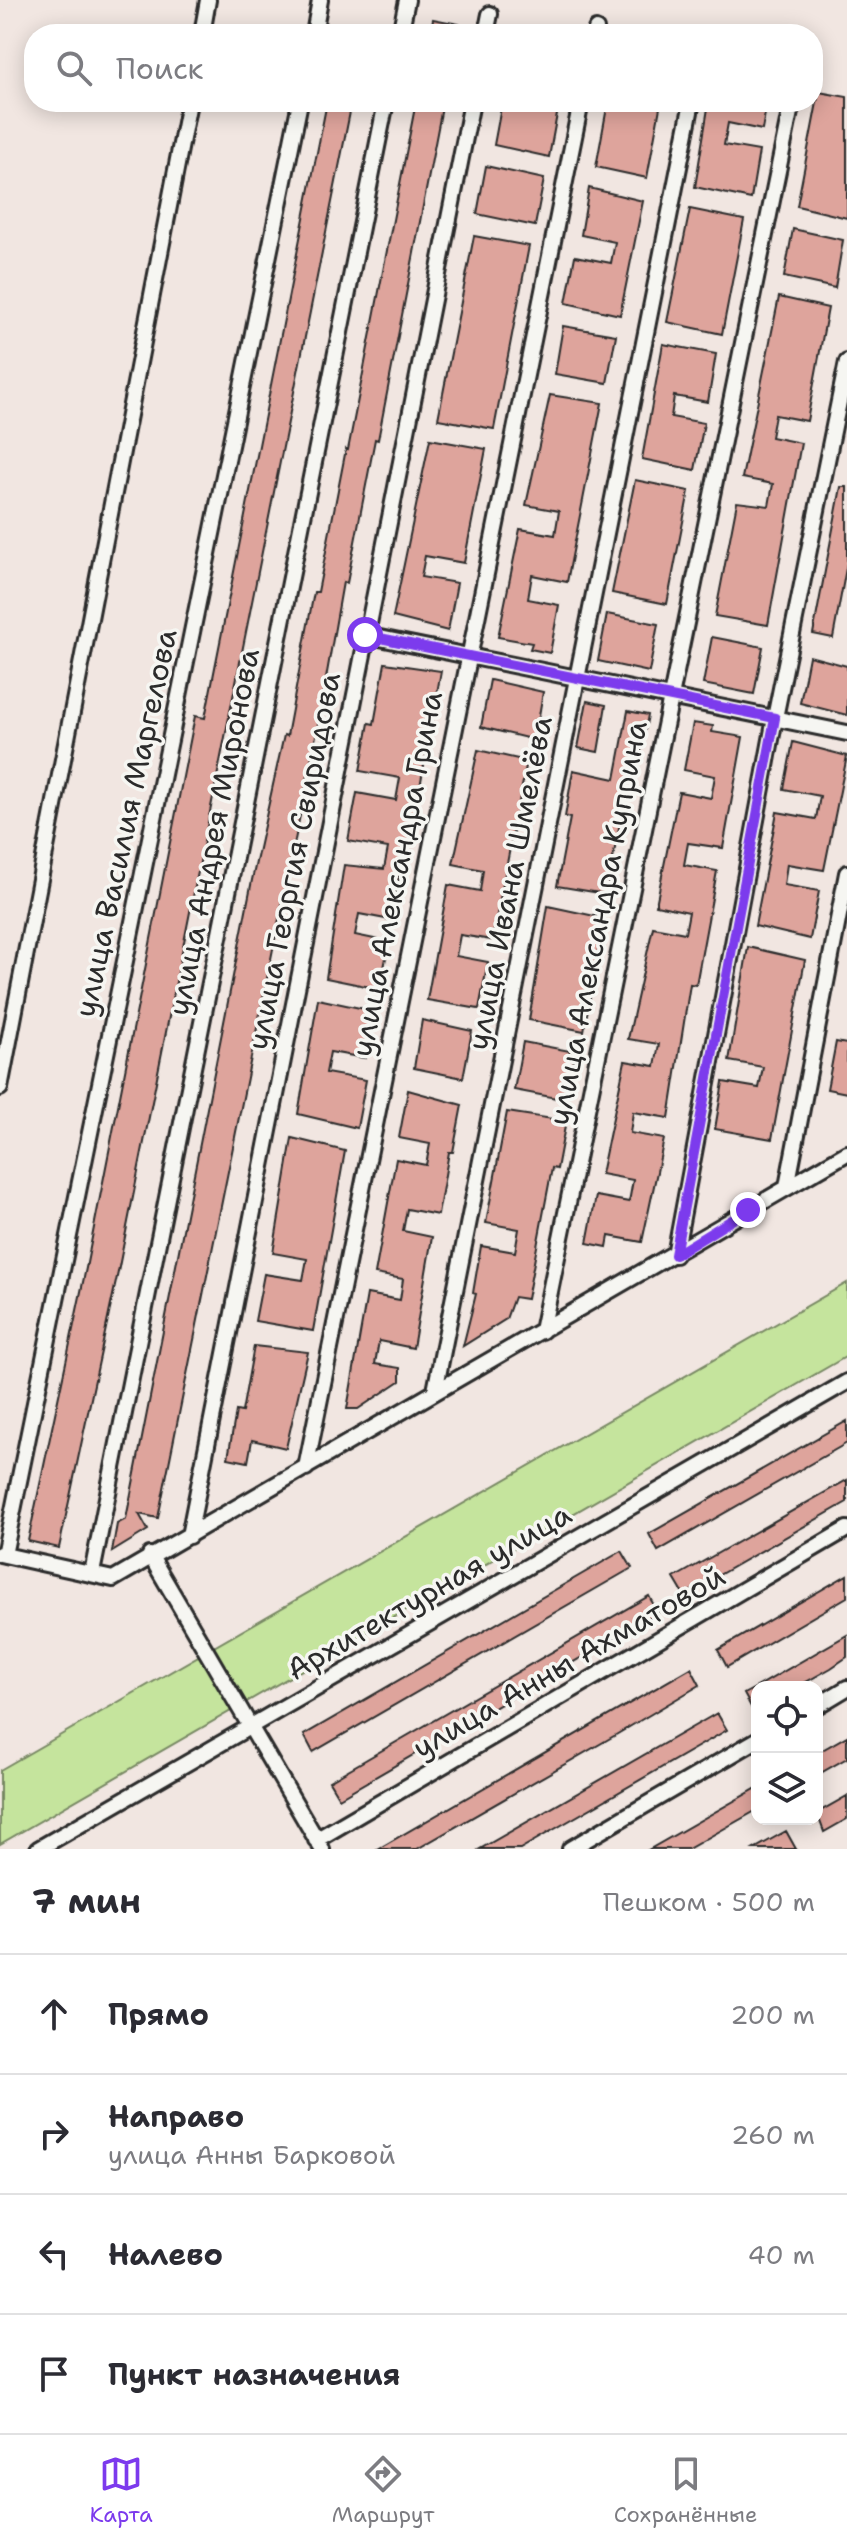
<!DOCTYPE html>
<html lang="ru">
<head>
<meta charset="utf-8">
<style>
	body { margin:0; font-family:"Shantell Sans",sans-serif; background:#f2f2f3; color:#2b2b33 }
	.controls { position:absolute; right:24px; bottom:24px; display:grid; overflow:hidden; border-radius:16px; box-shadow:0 4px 20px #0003 }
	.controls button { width:72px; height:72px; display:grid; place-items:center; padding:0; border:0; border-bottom:2px solid #e1e1e2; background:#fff; color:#2b2b33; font:40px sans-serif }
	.stop { position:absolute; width:24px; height:24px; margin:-18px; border:6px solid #7c3aed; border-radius:50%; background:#fff }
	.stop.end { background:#7c3aed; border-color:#fff; box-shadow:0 2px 8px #0008 }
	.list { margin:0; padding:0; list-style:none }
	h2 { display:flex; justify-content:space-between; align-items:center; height:104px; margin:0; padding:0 32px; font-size:34px }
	h2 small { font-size:26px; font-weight:400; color:#7c7c81 }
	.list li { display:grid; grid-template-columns:52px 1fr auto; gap:24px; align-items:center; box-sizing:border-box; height:120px; padding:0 32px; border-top:2px solid #e1e1e2 }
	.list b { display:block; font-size:30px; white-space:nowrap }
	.list p { margin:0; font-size:26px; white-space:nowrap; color:#7c7c81 }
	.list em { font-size:26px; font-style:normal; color:#7c7c81 }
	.icon { flex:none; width:44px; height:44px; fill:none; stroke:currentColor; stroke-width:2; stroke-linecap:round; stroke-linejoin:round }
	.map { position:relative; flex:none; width:847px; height:1849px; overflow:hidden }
	.search { position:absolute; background:#fff; box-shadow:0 4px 20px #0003; left:24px; right:24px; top:24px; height:88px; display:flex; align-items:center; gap:20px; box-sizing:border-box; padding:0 28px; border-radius:32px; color:#7c7c81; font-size:30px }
	.sheet { height:584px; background:#fff }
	nav { display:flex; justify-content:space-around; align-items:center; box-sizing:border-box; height:112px; border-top:2px solid #e1e1e2; background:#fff; font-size:22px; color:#7c7c81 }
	nav a { display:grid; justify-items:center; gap:4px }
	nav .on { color:#7c3aed }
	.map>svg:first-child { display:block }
</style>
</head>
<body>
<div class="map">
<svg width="847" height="1849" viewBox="0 0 847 1849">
	<rect width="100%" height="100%" fill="#f1e6e1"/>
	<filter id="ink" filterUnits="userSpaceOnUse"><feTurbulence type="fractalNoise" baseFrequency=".0125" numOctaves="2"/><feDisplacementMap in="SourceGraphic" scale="16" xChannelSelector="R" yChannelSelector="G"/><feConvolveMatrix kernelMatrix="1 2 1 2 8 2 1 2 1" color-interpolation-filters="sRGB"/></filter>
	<g filter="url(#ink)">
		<path fill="#c5e49d" stroke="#788864" stroke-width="2" d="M847,1283V1356L0,1844V1770Z"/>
		<path fill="#dea49c" stroke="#2b2b2b" stroke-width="2" d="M433,19L459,24L457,34H430Z
			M819,92L847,97V218L797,206Z
			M327,102H352L118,1272L59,1548L28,1541L86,1268L195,716L205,718Z
			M416,102H443L378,440L375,439L347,583L343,582L315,741L158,1518L139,1514L148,1530L112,1552L117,1524L126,1519L252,880L284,735L287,736L314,592H318L346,449L348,450Z
			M502,102L558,109L549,157L494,145Z
			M608,102H661L647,178L596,167Z
			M709,102H767L762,130L728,123L724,145L759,151L751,199L695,187Z
			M486,166L544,179L535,226L477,214Z
			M589,188L643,201L620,315L566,303L575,256L611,263L615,242L581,235Z
			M690,209L744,220L722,334L667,322Z
			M793,229L843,240L835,288L784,277Z
			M474,236L529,246L494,429L438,419Z
			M779,297L828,308L807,421L775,415L771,437L801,443L768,625L715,616L737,502L769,506L773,484L742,478Z
			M563,326L616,335L607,383L555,374Z
			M663,344L716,354L708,402L674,396L671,417L704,423L695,470L642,459Z
			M550,395L602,403L567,582L532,575L528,599L559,605L550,653L530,649L532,643L498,637L520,529L555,535L559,511L526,505Z
			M430,439L486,449L464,563L425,556L421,577L457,583L448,631L393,617Z
			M635,480L689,491L667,604L612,593Z
			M841,487H847V563L833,638L813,634Z
			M607,614L658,624L649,672L598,661Z
			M712,637L763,647L754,694L703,684Z
			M809,656L847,666V715L800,703Z
			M385,663L441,671L408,853L403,852L391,920L359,914L355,935L389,942L380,989L326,978L344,865L384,869L388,848L348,841L357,793L396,800L400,778L360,771L369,723L374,724Z
			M490,680L543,692L535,740L481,727Z
			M587,701L606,705L598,752L578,748Z
			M628,711L648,715L639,762L632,761L606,894L557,886L570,818L565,817L573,770L615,779Z
			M693,723L713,726L712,732L743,737L723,848L688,843L684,865L717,871L696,985L690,984L669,1118L633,1112L630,1133L664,1139L642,1242L609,1236L607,1247L587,1243L596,1196L629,1202L633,1180L601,1174L625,1061L655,1066L659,1044L628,1039L653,927L685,933L689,912L656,905L679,792L711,798L715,776L684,770Z
			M793,742L847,756L824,870L787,864L784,885L819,891L810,939L755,926L777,812L816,819L820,796L784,789Z
			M478,750L527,761L492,940L460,935L456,956L488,962L479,1009L427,1000L448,885L480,891L483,870L453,864Z
			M548,906L604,918L584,1031L529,1020Z
			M748,947L805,960L772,1139L715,1129L723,1082L759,1088L763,1067L729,1061Z
			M318,999L374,1011L365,1058L330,1052L326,1073L366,1080L357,1128L298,1114Z
			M422,1020L472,1031L463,1078L414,1068Z
			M523,1042L575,1052L567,1100L514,1090Z
			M836,1042L847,1044V1093L827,1089Z
			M408,1090L462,1105L453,1152H449L438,1215L407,1209L403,1231L432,1237L413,1348L379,1341L375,1364L400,1368V1381L358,1409H347L367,1294L400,1300L403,1279L375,1274L396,1159L426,1165L430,1144L399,1138Z
			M507,1112L566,1121L557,1169L552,1168L527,1299L514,1297L506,1319L463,1346L476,1294L473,1293L481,1246L515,1252L519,1229L486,1223Z
			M292,1138L345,1151L313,1331L255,1321L264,1274L303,1280L307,1259L273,1253Z
			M254,1346L308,1352L286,1448L252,1440L248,1462L228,1458L236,1411L242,1412Z
			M847,1421V1443L658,1551L649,1534Z
			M847,1480V1502L684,1595L674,1578Z
			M622,1551L632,1568L313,1752L304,1735Z
			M847,1575V1597L727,1667L718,1650Z
			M649,1596L658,1613L339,1798L329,1781Z
			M847,1635V1657L831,1668L797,1687H757Z
			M691,1668L700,1685L614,1736L417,1849H378Z
			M757,1687V1718L744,1694Z
			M717,1713L727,1730L553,1830L520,1849H480Z
			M847,1736V1758L817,1775V1753Z
			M757,1788V1810L688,1849H650Z
			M847,1796V1819L824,1832L817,1813Z
			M786,1831L796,1849H754Z"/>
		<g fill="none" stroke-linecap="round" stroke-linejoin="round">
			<defs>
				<path id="street" d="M202,34L208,0
					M314,34L320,0
					M400,34L407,0
					M486,34L490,14
					M595,34L596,29
					M365,635L847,733
					M0,1088L189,102
					M787,1187L847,873
					M675,1255L775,718L847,362
					M542,1331L792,102
					M435,1391L692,102
					M306,1468L581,102
					M189,1536L472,102
					M0,1554L113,1579L847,1153
					M4,1555L300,102
					M150,1555L322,1849
					M92,1573L386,102
					M817,1706L847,1688
					M316,1840L847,1529
					M38,1849L847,1382
					M570,1849L757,1740"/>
			</defs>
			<use href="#street" stroke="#2b2b2b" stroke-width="20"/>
			<use href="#street" stroke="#f6f6f2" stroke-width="14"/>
		</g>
	</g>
	<g fill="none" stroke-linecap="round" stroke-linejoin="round" filter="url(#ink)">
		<path stroke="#7c3aed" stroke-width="10" d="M365,635L775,718L675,1255L748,1210"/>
	</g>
	<g text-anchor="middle" stroke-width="7" stroke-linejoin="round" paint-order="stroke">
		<g font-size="30" fill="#2b2b2b" stroke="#f6f6f2">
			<text transform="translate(126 823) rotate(-78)" y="10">улица Василия Маргелова</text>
			<text transform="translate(214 832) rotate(-79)" y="10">улица Андрея Миронова</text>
			<text transform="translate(294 861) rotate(-79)" y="10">улица Георгия Свиридова</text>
			<text transform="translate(397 874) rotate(-79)" y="10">улица Александра Грина</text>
			<text transform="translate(510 883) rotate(-79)" y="10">улица Ивана Шмелёва</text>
			<text transform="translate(598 923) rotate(-79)" y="10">улица Александра Куприна</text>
			<text transform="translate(429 1592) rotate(-30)" y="10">Архитектурная улица</text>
			<text transform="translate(569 1662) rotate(-30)" y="10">улица Анны Ахматовой</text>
		</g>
	</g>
</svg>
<div class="controls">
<button><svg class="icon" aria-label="locate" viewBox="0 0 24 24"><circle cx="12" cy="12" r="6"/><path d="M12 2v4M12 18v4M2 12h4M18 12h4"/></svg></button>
<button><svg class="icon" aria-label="layers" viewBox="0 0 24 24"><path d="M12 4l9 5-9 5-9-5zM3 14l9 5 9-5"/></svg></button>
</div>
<div class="stop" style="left:365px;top:635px"></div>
<div class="stop end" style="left:748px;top:1210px"></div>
<div class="search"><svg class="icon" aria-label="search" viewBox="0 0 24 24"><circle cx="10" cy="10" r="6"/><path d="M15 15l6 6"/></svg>Поиск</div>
</div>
<section class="sheet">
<h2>7 мин<small>Пешком · 500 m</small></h2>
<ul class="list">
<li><svg class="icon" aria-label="ahead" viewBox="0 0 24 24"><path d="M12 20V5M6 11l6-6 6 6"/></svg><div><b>Прямо</b></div><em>200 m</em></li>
<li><svg class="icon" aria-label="right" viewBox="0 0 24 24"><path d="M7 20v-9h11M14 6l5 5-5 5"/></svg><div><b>Направо</b><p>улица Анны Барковой</p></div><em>260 m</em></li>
<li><svg class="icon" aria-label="left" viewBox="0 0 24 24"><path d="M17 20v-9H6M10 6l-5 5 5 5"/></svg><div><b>Налево</b></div><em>40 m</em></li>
<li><svg class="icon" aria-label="arrive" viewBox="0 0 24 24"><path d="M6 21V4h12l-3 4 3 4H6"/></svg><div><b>Пункт назначения</b></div></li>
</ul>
</section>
<nav>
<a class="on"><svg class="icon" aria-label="map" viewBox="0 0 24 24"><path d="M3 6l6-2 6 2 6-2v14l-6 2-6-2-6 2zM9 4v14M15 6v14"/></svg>Карта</a>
<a><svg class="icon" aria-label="directions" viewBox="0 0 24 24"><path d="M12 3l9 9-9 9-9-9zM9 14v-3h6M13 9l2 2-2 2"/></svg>Маршрут</a>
<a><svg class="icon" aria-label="saved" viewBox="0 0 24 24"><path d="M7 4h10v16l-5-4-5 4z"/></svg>Сохранённые</a>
</nav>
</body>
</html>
